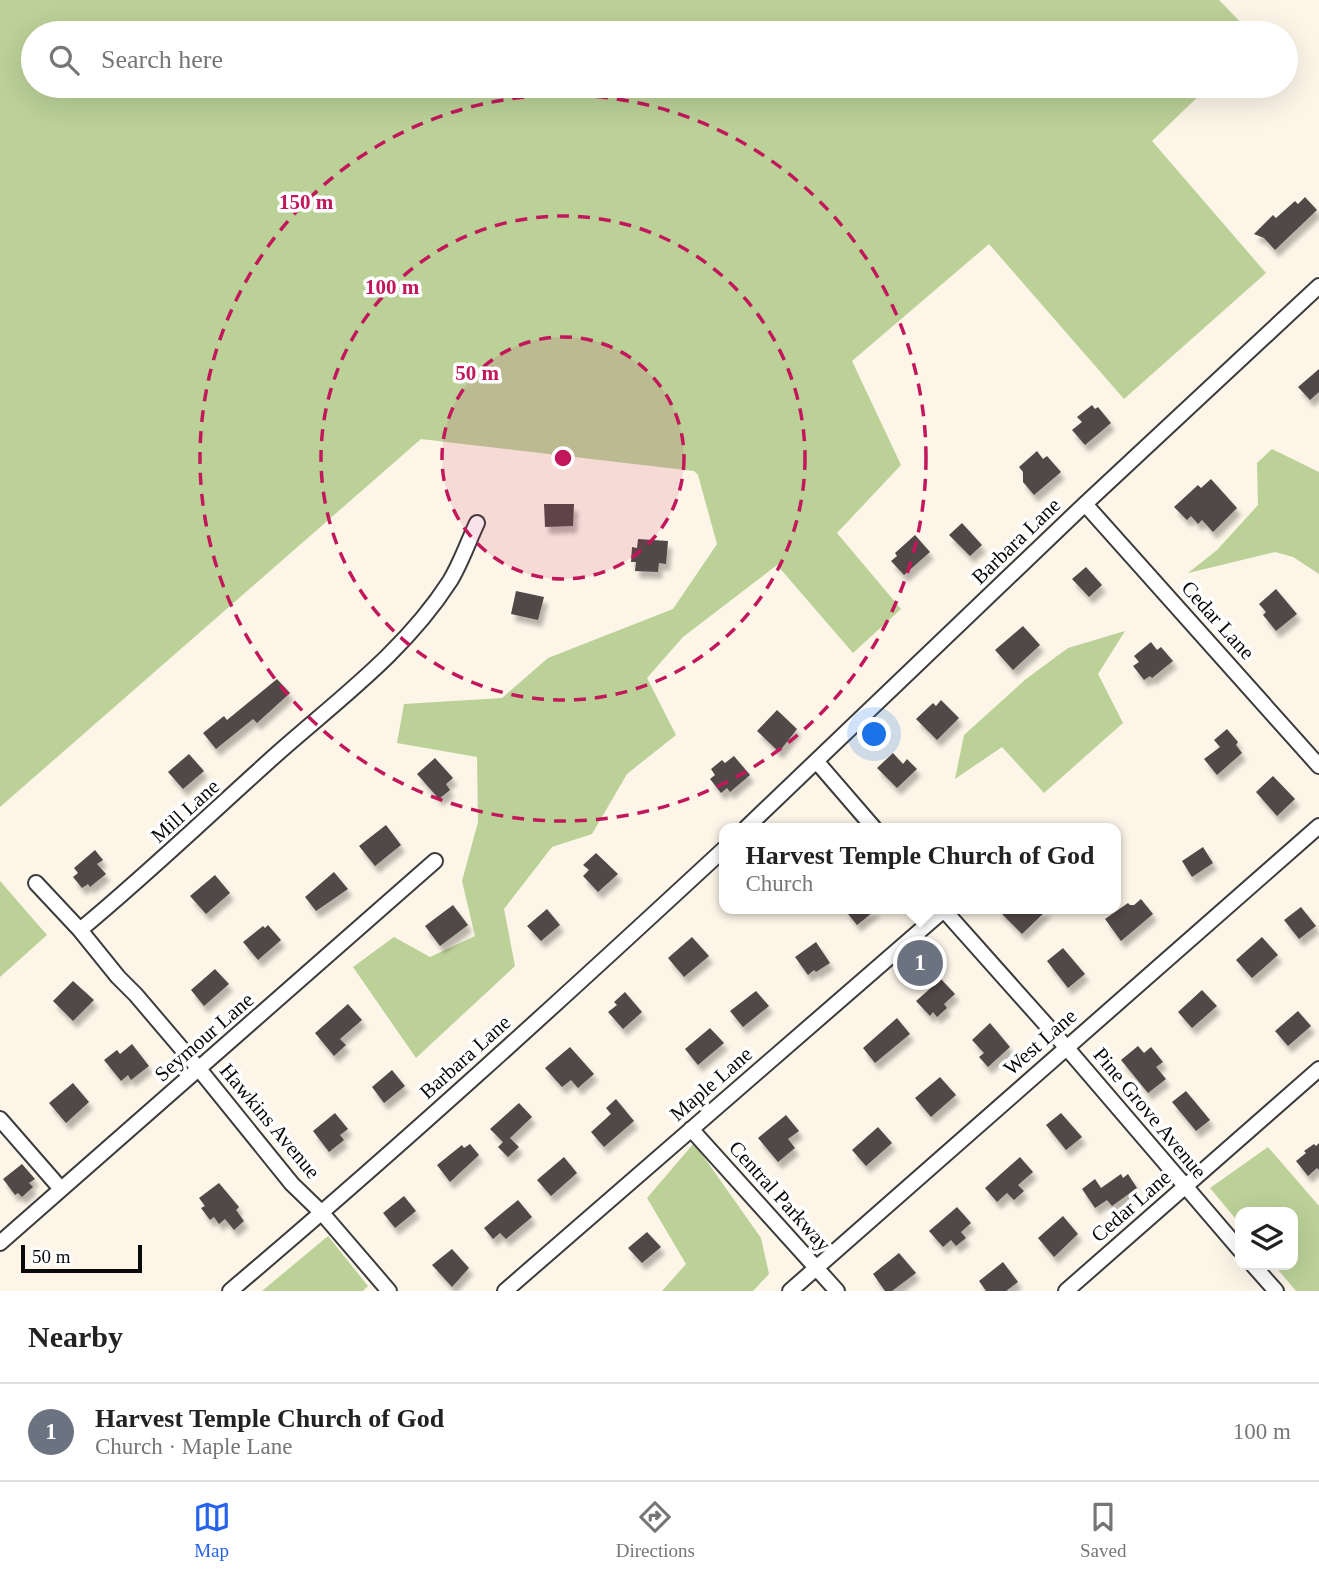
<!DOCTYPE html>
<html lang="en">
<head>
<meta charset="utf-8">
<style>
	body { margin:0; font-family:Georgia,serif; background:#f2f2f2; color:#222 }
	.controls { position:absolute; right:21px; bottom:21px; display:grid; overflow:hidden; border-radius:14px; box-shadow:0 7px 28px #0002 }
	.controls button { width:63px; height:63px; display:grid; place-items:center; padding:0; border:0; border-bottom:2px solid #e0e0e0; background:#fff; color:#222; font:35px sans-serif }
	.scale { position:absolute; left:21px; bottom:18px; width:121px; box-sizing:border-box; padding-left:7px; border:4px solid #090909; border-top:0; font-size:19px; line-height:24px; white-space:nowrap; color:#090909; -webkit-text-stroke:5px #fff; paint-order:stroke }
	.you { position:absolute; left:875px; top:735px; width:24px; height:24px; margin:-18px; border:5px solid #fff; border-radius:50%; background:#1a73e8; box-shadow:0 0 0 10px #1a73e833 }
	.badge { display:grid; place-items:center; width:46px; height:46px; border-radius:50%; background:#2563eb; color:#fff; font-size:23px; font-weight:700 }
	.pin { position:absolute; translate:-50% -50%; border:4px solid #fff; box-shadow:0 2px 7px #0006 }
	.popup { position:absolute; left:719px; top:823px; width:402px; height:91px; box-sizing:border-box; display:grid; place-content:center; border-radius:14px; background:#fff; filter:drop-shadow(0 2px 5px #0005); font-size:23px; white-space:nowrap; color:#767676 }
	.popup b { font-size:26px; color:#222 }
	.popup::after { content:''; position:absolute; left:50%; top:100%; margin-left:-14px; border:14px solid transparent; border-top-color:#fff }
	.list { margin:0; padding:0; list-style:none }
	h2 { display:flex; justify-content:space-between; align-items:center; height:91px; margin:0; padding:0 28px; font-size:30px }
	h2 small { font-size:23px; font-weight:400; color:#767676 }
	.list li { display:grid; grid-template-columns:46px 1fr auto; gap:21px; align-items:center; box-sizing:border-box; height:98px; padding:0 28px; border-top:2px solid #e0e0e0 }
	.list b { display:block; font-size:26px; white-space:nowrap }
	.list p { margin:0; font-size:23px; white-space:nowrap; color:#767676 }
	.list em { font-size:23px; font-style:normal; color:#767676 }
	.icon { flex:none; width:38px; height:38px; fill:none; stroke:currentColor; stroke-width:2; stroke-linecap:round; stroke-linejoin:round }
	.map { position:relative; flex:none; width:1319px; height:1291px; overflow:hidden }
	.search { position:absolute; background:#fff; box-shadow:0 7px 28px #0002; left:21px; right:21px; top:21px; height:77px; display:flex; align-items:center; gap:18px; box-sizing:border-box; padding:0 24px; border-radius:38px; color:#767676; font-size:26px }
	.sheet { height:189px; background:#fff }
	nav { display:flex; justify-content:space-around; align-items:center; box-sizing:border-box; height:98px; border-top:2px solid #e0e0e0; background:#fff; font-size:19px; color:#767676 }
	nav a { display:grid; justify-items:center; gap:4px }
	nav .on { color:#2563eb }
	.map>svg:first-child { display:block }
</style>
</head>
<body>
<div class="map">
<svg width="1319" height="1291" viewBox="0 0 1319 1291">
	<defs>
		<filter id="shadow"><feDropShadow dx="4" dy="7" stdDeviation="2" flood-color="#0004"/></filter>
	</defs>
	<rect width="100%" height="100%" fill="#fcf5e8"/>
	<path fill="#bbd198" d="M0,0H1219L1251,33H33V86H1209L1152,141L1266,273L1124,399L989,244L852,361L901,465L837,533L901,609L853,653L777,565L683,637L647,678L676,735L627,774L592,834L552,847L504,909L515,966L416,1058L353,967L394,937L430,957L475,936L462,881L478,822L477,757L397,743L404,704L502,698L548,658L673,609L717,544L698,475L694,471L421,439L0,807Z
		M1272,449L1319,472V574L1293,557L1275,552L1188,573L1217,550L1258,505L1257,463Z
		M1125,631L1098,674L1123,723L1044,793L1002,747L955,779L964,735L1026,679L1068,648Z
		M0,881L47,935L0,977Z
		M694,1143L761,1238L769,1274L753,1291H662L686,1264L647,1198Z
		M1268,1147L1319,1206V1291H1296L1274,1265H1293V1212H1240V1224L1210,1188Z
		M328,1236L368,1286L363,1291H262Z"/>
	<path fill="#514947" filter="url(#shadow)" d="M1305,197L1317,210L1275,250L1264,238L1254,234L1273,215L1276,218L1295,201L1298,204Z
		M1319,369V392L1310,400L1298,387Z
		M1092,405L1095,409L1098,407L1111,423L1085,445L1072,430L1082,422L1077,417Z
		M1037,451L1043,459L1047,456L1061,472L1034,495L1023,482V472L1019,467Z
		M1211,479L1237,508L1213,532L1202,520L1198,524L1191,516L1187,520L1174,507L1198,485L1201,488Z
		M544,504H574L573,526L545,527Z
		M962,523L982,545L970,556L949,535Z
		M915,535L930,552L904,575L891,561L897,556L895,553Z
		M638,539L668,541L666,564L659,563L658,572L635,571L636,562H631L632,547L637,548Z
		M1086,567L1102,585L1089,597L1072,579Z
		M1276,589L1297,614L1276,631L1263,615L1266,612L1259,604Z
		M516,591L544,597L538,620L511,614Z
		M1023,626L1040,645L1013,670L995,650Z
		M1151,642L1157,650L1161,647L1173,661L1152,678L1150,676L1144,680L1133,666L1139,662L1134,656Z
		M277,679L290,693L257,723L253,719L216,749L203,733L224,716L227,720Z
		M941,700L959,718L937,740L916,719L933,703L936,706Z
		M777,710L797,729L779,752L757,731Z
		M1227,729L1238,742L1236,745L1242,753L1217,775L1204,759L1220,747L1214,740Z
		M893,753L903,764L907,759L917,769L897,788L877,768Z
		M189,754L204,771L183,789L168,772Z
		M734,756L750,775L730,792L727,788L721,793L710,779L715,775L711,769L722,760L725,763Z
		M435,758L453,778L446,784L450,790L439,799L417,774Z
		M1273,776L1295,799L1277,816L1256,792Z
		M386,825L401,845L375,866L359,846Z
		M1203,847L1213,863L1192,877L1182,861Z
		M95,850L103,860L97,864L106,874L90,887L88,884L82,888L73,877L78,873L74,868Z
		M596,853L618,874L598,892L583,876L589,870L583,865Z
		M334,872L348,889L316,911L305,897Z
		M215,875L230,893L206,914L190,896Z
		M1141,899L1153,914L1121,941L1105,919L1128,903L1130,905H1134Z
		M453,905L468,925L440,946L425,926Z
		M1301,907L1316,926L1299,939L1284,920Z
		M547,909L560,925L541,941L527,926Z
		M844,909H877L857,925Z
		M997,909H1048L1022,934Z
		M268,925L281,940L258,960L243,942L263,926L265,928Z
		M692,937L709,956L684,977L668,958Z
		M1262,937L1278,955L1252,978L1236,960Z
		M816,942L830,963L816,972L814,970L808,975L795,957Z
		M1063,948L1085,974L1068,988L1047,961Z
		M215,969L229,984L204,1006L191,990Z
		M941,979L955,994L944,1004L947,1008L937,1017L933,1012L930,1016L916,1001Z
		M73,981L94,1000L73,1021L53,1001Z
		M1202,990L1217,1006L1192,1028L1178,1012Z
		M756,991L769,1006L743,1027L730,1011Z
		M625,992L642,1012L623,1029L608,1012L617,1005L614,1002Z
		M348,1004L362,1020L340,1039L346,1045L334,1056L315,1033Z
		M1298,1011L1311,1026L1288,1046L1275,1031Z
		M897,1018L910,1034L875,1063L863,1048Z
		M990,1023L1010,1047L988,1067L979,1057L984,1053L972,1040Z
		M710,1028L724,1043L698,1065L685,1049Z
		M132,1044L149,1066L131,1080L128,1075L121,1081L104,1060L117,1050L120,1054Z
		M1138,1046L1144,1053L1151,1047L1163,1062L1156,1067L1166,1079L1148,1093L1121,1060Z
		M570,1047L594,1074L578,1088L571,1080L562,1087L545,1068Z
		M392,1070L405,1086L384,1103L372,1087Z
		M940,1077L956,1095L931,1117L915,1098Z
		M73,1083L89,1102L66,1123L49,1103Z
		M1186,1091L1210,1120L1196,1131L1172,1102Z
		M616,1099L634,1121L604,1147L591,1132L611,1114L606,1108Z
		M519,1103L532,1117L510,1138L519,1147L508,1157L498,1147L503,1142L490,1129Z
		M335,1113L348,1129L340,1135L344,1140L329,1152L313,1131Z
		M1061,1113L1082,1137L1066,1150L1046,1125Z
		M786,1115L799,1131L788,1139L795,1148L778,1162L758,1138Z
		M878,1127L892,1143L866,1166L852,1150Z
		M1319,1143V1170L1317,1168L1308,1176L1296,1161L1306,1153L1304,1151L1314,1144L1316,1146Z
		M470,1144L479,1155L450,1182L437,1165L462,1145L464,1148Z
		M564,1157L577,1173L551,1196L537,1180Z
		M1020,1157L1033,1172L1018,1185L1024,1191L1014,1200L1007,1193L997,1202L985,1188Z
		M22,1164L35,1179L29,1183L33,1187L22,1197L18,1193L15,1195L3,1179Z
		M1121,1174L1123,1178L1128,1174L1137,1188L1112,1206L1107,1200L1095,1208L1082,1189L1095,1179L1101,1188Z
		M219,1183L239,1207L236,1210L244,1221L234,1230L225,1219L219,1224L214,1217L210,1220L201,1208L205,1206L199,1198Z
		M404,1196L416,1211L395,1228L383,1213Z
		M518,1200L532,1217L506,1239L500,1233L493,1239L484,1228Z
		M957,1207L971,1223L961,1232L966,1238L956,1246L951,1240L943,1247L929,1231Z
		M1063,1216L1078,1234L1054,1257L1038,1238Z
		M647,1232L661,1247L642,1263L628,1248Z
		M452,1249L469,1268L452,1287L432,1265Z
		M899,1253L916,1273L892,1291H885L873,1274Z
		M1003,1262L1018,1282L1006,1291H986L979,1281Z"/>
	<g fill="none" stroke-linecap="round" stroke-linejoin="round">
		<defs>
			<path id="minor" d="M1085,504L1319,766
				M817,762L874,828
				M746,828L1085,504L1319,286
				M36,883L80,930L118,977L136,995L199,1069L292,1184L322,1213L389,1291
				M943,909L1066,1047L1240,1250
				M80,930C149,873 212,812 278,753C339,699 405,651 450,581C461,563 468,542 477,523
				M0,1119L61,1189
				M691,1129L837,1291
				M0,1243L435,861
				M1253,1265L1276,1291
				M230,1291C399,1148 562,999 724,849
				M505,1291L945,909
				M790,1291L1319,826
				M1066,1291L1319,1069"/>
		</defs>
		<use href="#minor" stroke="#3c3c3c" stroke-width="18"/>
		<use href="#minor" stroke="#fff" stroke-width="14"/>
	</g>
	<circle cx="563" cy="458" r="121" fill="#c2185b" fill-opacity=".12"/>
	<g fill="none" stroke="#c2185b" stroke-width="3.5" stroke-dasharray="12 9">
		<circle cx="563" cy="458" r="121"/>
		<circle cx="563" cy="458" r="242"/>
		<circle cx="563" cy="458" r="363"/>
	</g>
	<g text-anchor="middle" stroke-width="7" stroke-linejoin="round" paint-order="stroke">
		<g font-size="21" fill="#090909" stroke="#fff">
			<text transform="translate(1016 541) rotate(-44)" y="7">Barbara Lane</text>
			<text transform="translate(1218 620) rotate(48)" y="7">Cedar Lane</text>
			<text transform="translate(185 811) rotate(-42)" y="7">Mill Lane</text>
			<text transform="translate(204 1037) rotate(-41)" y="7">Seymour Lane</text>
			<text transform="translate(1040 1042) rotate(-41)" y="7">West Lane</text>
			<text transform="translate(465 1057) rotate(-42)" y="7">Barbara Lane</text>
			<text transform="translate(711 1084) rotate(-41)" y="7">Maple Lane</text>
			<text transform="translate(1150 1113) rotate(50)" y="7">Pine Grove Avenue</text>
			<text transform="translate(270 1121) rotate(50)" y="7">Hawkins Avenue</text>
			<text transform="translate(780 1196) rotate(48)" y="7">Central Parkway</text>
			<text transform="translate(1131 1206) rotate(-41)" y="7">Cedar Lane</text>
		</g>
	</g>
	<circle cx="563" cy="458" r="10" fill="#c2185b" stroke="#fff" stroke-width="3.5"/>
	<g font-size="21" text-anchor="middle" font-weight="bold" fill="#c2185b" stroke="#fff" stroke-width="7" stroke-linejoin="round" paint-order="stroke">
		<text x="306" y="209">150 m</text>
		<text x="392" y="294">100 m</text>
		<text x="477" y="380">50 m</text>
	</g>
</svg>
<div class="controls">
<button><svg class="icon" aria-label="layers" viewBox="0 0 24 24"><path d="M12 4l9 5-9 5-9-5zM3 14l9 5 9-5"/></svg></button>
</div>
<div class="scale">50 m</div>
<div class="you"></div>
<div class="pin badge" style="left:920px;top:963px;background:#6b7280">1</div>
<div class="popup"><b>Harvest Temple Church of God</b>Church</div>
<div class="search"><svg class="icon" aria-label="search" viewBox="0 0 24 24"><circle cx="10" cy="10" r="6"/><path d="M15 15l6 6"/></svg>Search here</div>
</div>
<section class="sheet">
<h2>Nearby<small></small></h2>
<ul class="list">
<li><span class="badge" style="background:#6b7280">1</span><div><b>Harvest Temple Church of God</b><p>Church · Maple Lane</p></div><em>100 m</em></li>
</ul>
</section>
<nav>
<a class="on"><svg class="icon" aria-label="map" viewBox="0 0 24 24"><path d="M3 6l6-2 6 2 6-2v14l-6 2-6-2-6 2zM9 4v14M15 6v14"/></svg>Map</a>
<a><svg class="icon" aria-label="directions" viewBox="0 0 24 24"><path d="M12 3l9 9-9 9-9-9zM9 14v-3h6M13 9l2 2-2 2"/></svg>Directions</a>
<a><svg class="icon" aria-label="saved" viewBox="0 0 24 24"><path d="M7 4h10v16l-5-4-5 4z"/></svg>Saved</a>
</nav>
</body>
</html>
